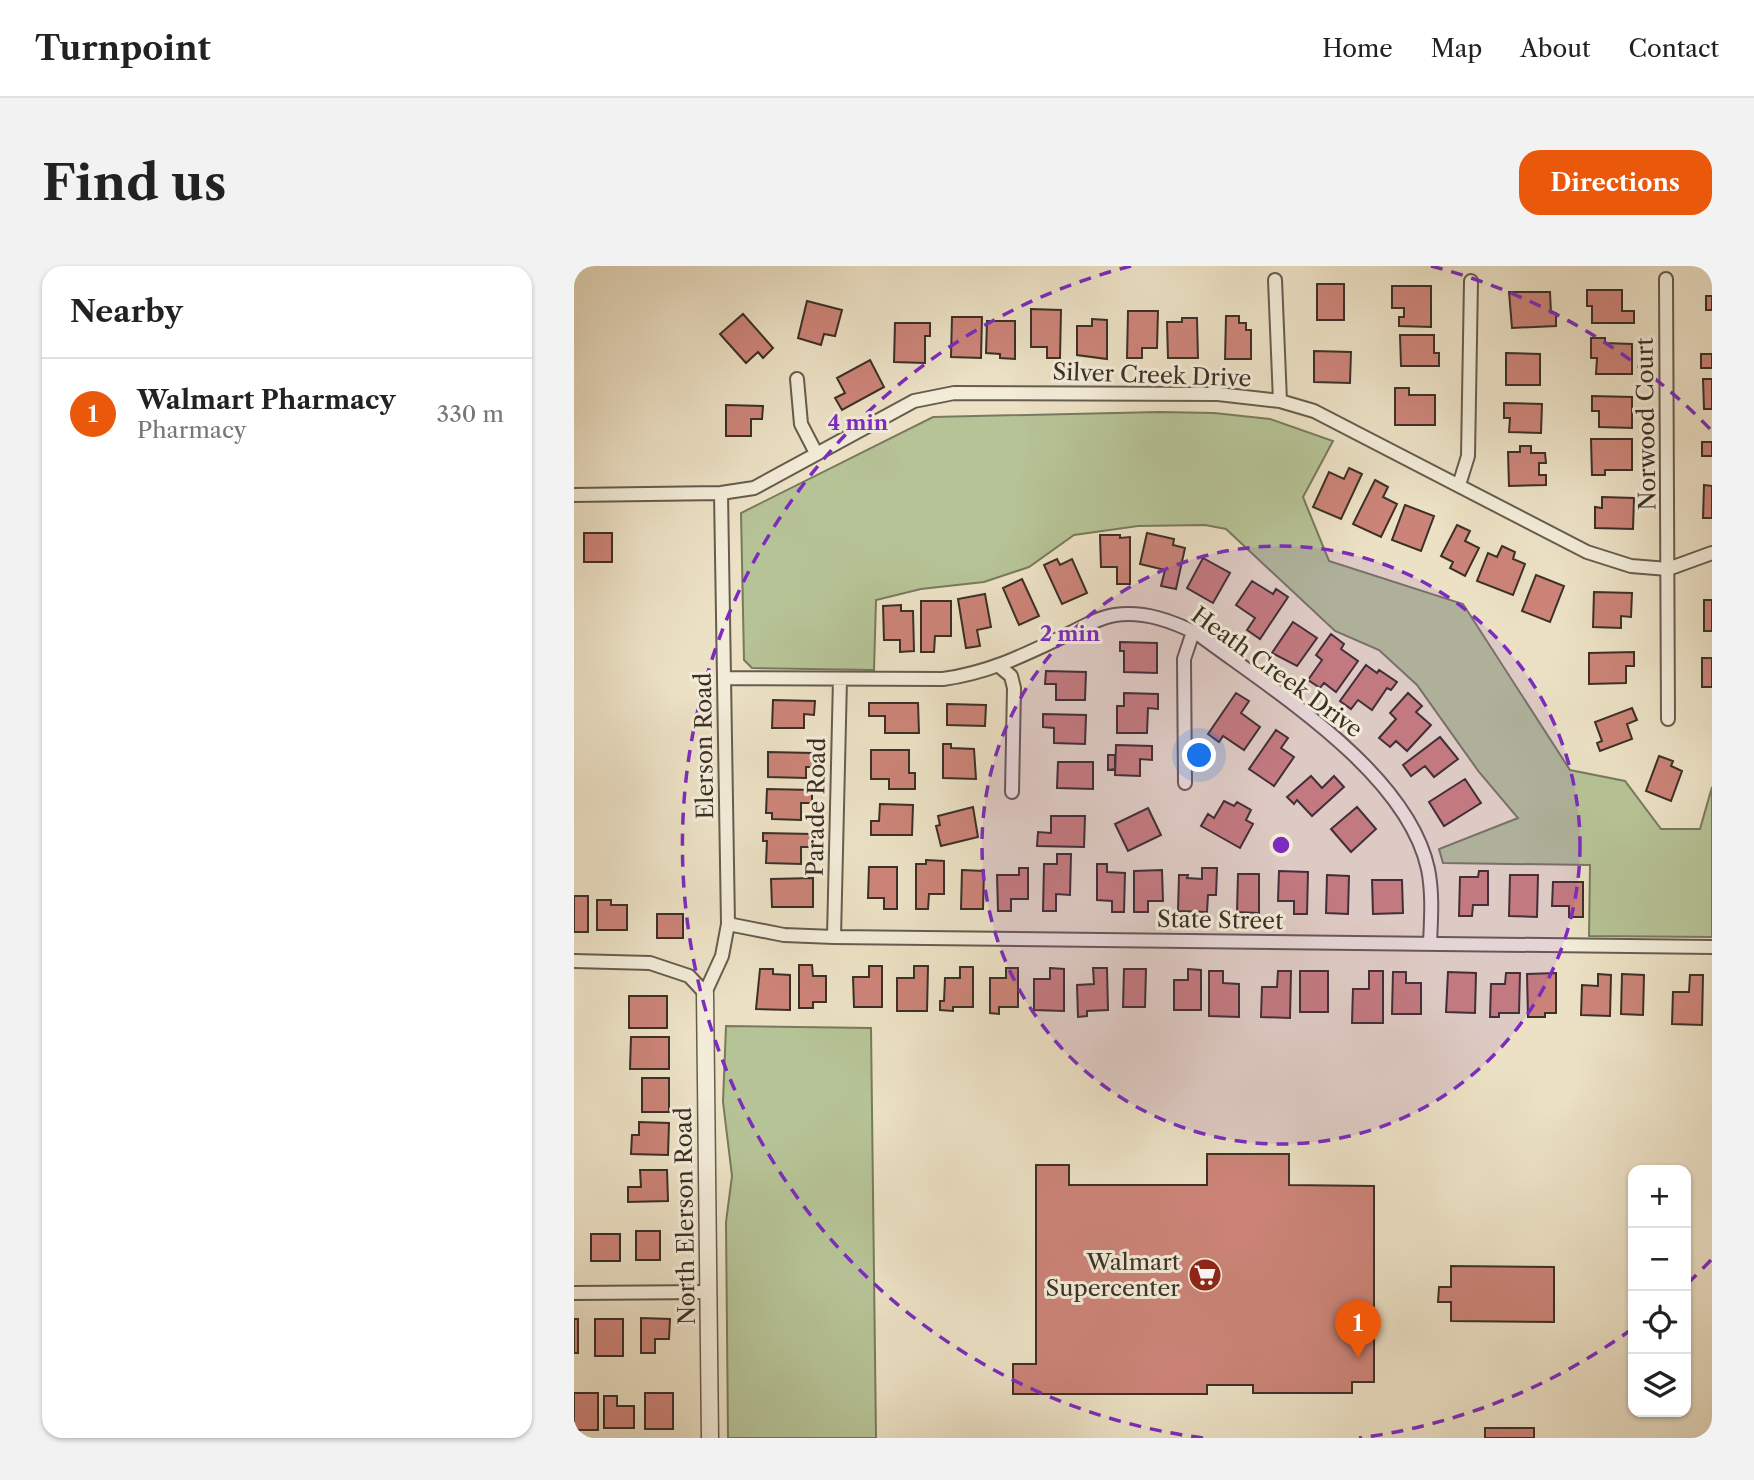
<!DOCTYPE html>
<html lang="en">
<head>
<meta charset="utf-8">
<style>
	body { margin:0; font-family:"Libre Caslon Text",serif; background:#f2f2f2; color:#222 }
	.controls { position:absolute; right:21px; bottom:21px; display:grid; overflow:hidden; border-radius:14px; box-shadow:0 2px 5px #0004 }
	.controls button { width:63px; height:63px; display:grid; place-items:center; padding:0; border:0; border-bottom:2px solid #e0e0e0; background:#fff; color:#222; font:35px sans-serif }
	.you { position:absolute; left:626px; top:490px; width:24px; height:24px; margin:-18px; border:5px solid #fff; border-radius:50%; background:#1a73e8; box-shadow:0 0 0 10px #1a73e833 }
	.badge { display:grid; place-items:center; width:46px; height:46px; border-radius:50%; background:#ea580c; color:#fff; font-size:23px; font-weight:700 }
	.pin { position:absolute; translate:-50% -58px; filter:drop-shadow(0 2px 4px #0008) }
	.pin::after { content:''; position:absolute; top:37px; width:24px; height:21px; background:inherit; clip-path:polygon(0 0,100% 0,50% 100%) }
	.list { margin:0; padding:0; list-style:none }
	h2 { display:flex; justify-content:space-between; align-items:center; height:91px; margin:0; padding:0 28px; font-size:30px }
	h2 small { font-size:23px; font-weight:400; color:#767676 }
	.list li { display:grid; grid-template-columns:46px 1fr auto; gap:21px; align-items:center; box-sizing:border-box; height:112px; padding:0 28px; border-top:2px solid #e0e0e0 }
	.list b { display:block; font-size:26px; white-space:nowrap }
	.list p { margin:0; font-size:23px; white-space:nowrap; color:#767676 }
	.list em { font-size:23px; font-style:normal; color:#767676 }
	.icon { flex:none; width:38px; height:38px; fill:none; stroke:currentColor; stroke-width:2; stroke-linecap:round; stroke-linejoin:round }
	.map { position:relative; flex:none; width:1138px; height:1172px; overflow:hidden; border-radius:21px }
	header { display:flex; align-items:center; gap:42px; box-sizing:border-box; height:98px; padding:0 35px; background:#fff; border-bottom:2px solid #e0e0e0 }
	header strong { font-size:33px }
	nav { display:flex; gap:38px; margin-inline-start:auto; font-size:24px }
	.intro { display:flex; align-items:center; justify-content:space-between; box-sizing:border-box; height:168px; padding:0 42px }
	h1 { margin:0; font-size:49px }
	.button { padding:18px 32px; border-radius:21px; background:#ea580c; color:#fff; font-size:24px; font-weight:700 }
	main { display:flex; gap:42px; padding:0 42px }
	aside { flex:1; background:#fff; border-radius:21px; box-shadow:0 2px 5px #0004 }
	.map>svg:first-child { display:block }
</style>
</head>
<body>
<header>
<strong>Turnpoint</strong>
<nav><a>Home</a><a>Map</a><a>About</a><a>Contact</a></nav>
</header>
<div class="intro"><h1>Find us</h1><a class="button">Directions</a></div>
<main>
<aside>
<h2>Nearby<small></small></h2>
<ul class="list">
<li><span class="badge">1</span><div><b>Walmart Pharmacy</b><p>Pharmacy</p></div><em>330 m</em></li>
</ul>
</aside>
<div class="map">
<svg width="1138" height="1172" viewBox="0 0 1138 1172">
	<rect width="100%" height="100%" fill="#ece1c5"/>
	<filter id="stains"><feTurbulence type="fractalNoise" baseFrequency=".00286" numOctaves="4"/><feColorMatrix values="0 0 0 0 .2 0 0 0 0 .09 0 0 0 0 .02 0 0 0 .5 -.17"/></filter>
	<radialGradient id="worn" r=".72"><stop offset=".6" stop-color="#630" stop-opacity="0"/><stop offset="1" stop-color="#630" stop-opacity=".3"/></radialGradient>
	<path fill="#b6c396" stroke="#787a5e" stroke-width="2" d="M585,146L640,147L696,153L759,175L729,231L755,295L889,338L996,504L1051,515L1087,563H1126L1138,521V671L1015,670L1016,599L869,597L865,583L944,552L905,506L843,419L805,384L761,365L652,263L631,259L564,260L500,269L455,301L410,316L347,323L302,334L300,404L178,402L170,394L167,247L359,151Z
		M152,760L297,762L302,1172H154L152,956L158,910L149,836Z"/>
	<path fill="#cc8478" stroke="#3b3027" stroke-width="2" d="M743,18H770V54H743Z
		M818,20H857V61L825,60V51H830V42H818Z
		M1013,24H1048V45H1060V57H1018V40H1013Z
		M935,26H976L977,47H982V60L938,62Z
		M1132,30H1138V44H1132Z
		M233,35L268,44L261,70L250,68L247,79L224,72Z
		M457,43L487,44L486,92H473V81H457Z
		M554,45H584L583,82H568V92H553Z
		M169,48L199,82L189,92L184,86L172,97L146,68Z
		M652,50H665V57H672V64H677V93H651Z
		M378,51H408L407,92L377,91Z
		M608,52H623L624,92H594L593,56H608Z
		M518,53L533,54V93L503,89V60H518Z
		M413,55H441V93L426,92V88L412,87Z
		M321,57H356V70H351V97L320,96Z
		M826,69H860V87H865V100H827Z
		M1017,72H1031V77L1058,78V108H1022L1023,92H1017Z
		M740,85L777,86L776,117L740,116Z
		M932,87L966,88V119H932Z
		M1127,88H1138V102H1127Z
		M296,94L310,121L268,144L261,132L271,127L263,112Z
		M1129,113H1138V143H1130Z
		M821,122H835V129H861V159H821Z
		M1018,130L1058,131V162L1025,161V145H1018Z
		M930,137L968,138L967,167L935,166L936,152H930Z
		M152,139L189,140L188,153H177V170H152Z
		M1017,173H1058V204H1031V209H1018Z
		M1128,176H1138V190H1128Z
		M946,180H957V187H971L972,197H965V209H972V219L935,220L934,186H946Z
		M775,202L788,208L767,253L739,241L755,206L770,213Z
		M801,214L814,221L809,231L823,238L807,271L779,258Z
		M1130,219L1138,220V252H1129Z
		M1028,231L1060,232L1059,263L1021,262V241L1028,242Z
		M831,239L860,250L847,285L818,274Z
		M883,259L896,265L891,275L905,282L891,310L876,302L879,296L867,290Z
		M10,267H38V296H10Z
		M573,267L600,273L599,279L611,282L602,323L587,320L591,304L566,298Z
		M526,269H546V272L556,271V318H543V301H527Z
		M928,280L941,286L939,293L951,298L939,329L903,315L914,287L923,291Z
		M629,292L656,307L639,337L613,322Z
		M483,293L486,299L498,293L513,327L488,338L470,299Z
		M962,309L990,320L976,356L948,345Z
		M448,313L465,350L445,359L429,322Z
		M678,315L699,328L702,323L714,331L686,373L673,364L681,352L662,339Z
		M1020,326L1058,327L1057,351L1047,350V362L1019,361Z
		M411,328L417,361L403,364L406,380L392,382L384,333Z
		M1130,334H1138V365H1130Z
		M347,335H377V370H361L360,386H347Z
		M327,339V345H339L340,385L326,386V374H310L309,340Z
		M719,356L743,372L723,400L698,387Z
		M757,368L770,378L767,383L784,395L762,426L750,417L746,422L734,414L748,394L742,389Z
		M546,376L583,377V407L550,406V385H546Z
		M1060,386V400H1052V417L1015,418V387Z
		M1128,392H1138V421H1128Z
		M792,399L803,407L805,404L823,416L817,424L813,422L798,444L784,434L777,443L766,435Z
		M472,405L512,406L511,434H482V418H471Z
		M550,427L584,428V443L574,442L573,467H543V440H550Z
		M662,427L675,435L667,447L686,461L670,484L649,470L645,476L634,468Z
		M834,427L848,440L842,446L857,459L833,485L822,475L816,481L805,472L822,453L816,447Z
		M199,434L241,435L240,449L230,448V462H198Z
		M295,437H344L345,467H311V450H295Z
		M373,438L412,439L411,460L373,459Z
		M1058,442L1063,454L1053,458L1058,473L1026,485L1023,477L1028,475L1021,456Z
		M469,448L512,449L511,478L480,477V462L469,461Z
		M702,464L714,472L707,482L720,491L700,520L675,503Z
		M866,471L884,493L860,511L851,500L837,510L829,499Z
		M369,478H377V482L400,483L402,513L369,512Z
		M542,479L578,480V494L566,493V510L541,509Z
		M297,484H335V507H341V523H315V513H297Z
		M194,486L239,487V501H232V512L194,511Z
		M534,489H541V503L534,504Z
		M1085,490L1099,495L1097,500L1108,505L1097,535L1072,525Z
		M484,496H519V523L483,522Z
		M737,510L748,522L760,510L770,521L738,550L723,534L720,538L713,531Z
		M891,513L907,537L870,560L855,536Z
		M193,523L238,524V537H227V554L198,553V547H192Z
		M650,535L660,540L663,536L677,544L672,554L679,558L666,582L627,560L634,548L640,552Z
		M306,538L339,539L338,569H297V555H305Z
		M399,541L404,571L367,580L362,560L366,559L364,550Z
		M783,541L802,563L777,586L757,563Z
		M574,542L587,569L554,585L541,558Z
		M477,550H511L510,581L463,580L464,566L477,567Z
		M189,567L238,568V581H227V598L192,597L193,575H189Z
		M483,588H497L496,629L482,628V645H469L470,598H483Z
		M352,594L370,595V628H355L354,643H342V598H352Z
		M523,598H533V606L551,607L550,646H538V635L523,634Z
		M295,601H323V643H310V632H294Z
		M445,602H454V633H437V645H424L423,609H445Z
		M628,602H643L642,629H634L633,646L604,645L605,609H614L613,612L628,613Z
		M388,604L410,605L409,643H387Z
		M588,604L589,635H574V646H560V605Z
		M705,605L734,606L733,648H720V635H704Z
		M905,605H914V639H899L898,650H885L886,611H904Z
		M664,608H685V647L663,646Z
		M753,609L775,610L774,648L752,647Z
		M936,609H964L963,651L935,650Z
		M239,612V641H198L197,613Z
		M798,614H828L829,647L799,648Z
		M979,616H1009V651H995V640H978Z
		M0,630H14V666H0Z
		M23,634H37V639H53V664H23Z
		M83,648H109V672H83Z
		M225,699H238L239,710H252V736H239V742H225Z
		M295,700H308V741H280L279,711H295Z
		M340,700H354L353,745H323V712H340Z
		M386,701H399V741H379V745L366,744V735H370L371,712H386Z
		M432,702H444V741H425V748L416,747V712H432Z
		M476,702L490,703V745L460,744V713H476Z
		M519,702H533L534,744L513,745V750L504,751L503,719L520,718Z
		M186,703H199V708L216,709V744L182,743Z
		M550,703H572L571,741H549Z
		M614,703L627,704V744H600V714H614Z
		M635,705H649V717L665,718V751L635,750Z
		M704,705H717L716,752L687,751L688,721H703Z
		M726,705H754V746H726Z
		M795,705H809V757H778L779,723H795Z
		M819,706H832V717H847V748H818Z
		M874,706L902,707L901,747L872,746Z
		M932,707H946L945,747H925V751H916L917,718H931Z
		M982,707V747H971V751H954L953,708Z
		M1024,708L1037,709L1036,750L1007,749L1008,719L1024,720Z
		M1048,708L1070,709L1069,749L1047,748Z
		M1116,709H1129L1128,759L1098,758L1099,726H1115Z
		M55,730H93V762H55Z
		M57,771H95V803H56Z
		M68,812H95V846H68Z
		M65,856L95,857L94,889L57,888L58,869H65Z
		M633,888H715V919L800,920V1116H778V1127H679V1119H633V1128H439V1098H462V899H495V919H633Z
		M66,904H93L94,935L54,936V921H67Z
		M62,965H86V994H62Z
		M17,968H46V995H17Z
		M877,1000L980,1001V1056L877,1055V1036H864L865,1021H877Z
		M67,1052L96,1053L95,1073H81V1087H67Z
		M0,1053H4V1087H0Z
		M21,1053H49V1090H21Z
		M0,1127H24V1164H0Z
		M71,1127H99V1163H71Z
		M30,1130H43V1140H60V1162H30Z
		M911,1162H960V1172H911Z"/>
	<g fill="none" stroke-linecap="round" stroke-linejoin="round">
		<defs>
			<path id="minor" d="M1092,13L1094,453
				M701,14L706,135
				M223,113L227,158L242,187
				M885,219L894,190L897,15
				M0,229L147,227L180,222L340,135L380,127L644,128L706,135L740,145L1013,286L1057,300L1094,303L1138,287
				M425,400L437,410L440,422L438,526
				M150,412L369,413C413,407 446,391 486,372C503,364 522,352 541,349C571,345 598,355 624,368C700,425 833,506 854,603C859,628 857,653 856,678
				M611,517L610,393L619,366
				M154,658L210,669L260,671L1138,681
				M260,671L266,413
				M0,695L76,697L115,710L131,727L148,690L154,658L147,227
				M0,1027L135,1026"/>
			<path id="tertiary" d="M131,727L136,1172"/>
		</defs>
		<use href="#minor" stroke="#675c4e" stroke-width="16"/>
		<use href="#tertiary" stroke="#675c4e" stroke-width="19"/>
		<use href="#minor" stroke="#f3ecd9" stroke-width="12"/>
		<use href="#tertiary" stroke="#f3ecd9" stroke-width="16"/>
	</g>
	<circle cx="707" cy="579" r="299" fill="#7b2cbf" fill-opacity=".12"/>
	<g fill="none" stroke="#7b2cbf" stroke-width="3.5" stroke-dasharray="12 9">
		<circle cx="707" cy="579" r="299"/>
		<path d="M1137 994A598 598 0 0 1 1115 1016M1058 1063A598 598 0 0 1 785 1172M629 1172A598 598 0 0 1 557 0M857 0A598 598 0 0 1 1137 164"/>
	</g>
	<defs>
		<symbol id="supermarket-disc" viewBox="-11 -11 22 22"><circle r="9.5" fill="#8f2418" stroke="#f3ecd9"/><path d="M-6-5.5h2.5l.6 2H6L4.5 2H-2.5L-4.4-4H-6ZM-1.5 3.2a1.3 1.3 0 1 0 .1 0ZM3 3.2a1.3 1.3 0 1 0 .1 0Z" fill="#fff"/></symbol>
	</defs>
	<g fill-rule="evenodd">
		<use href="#supermarket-disc" x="612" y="990" width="38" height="38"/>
	</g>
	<g text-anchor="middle" stroke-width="6" stroke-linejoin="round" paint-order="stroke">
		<g font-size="23" fill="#3b3027" stroke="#f3ecd9">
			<text transform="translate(578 109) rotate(2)" y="8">Silver Creek Drive</text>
			<text transform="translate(1072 158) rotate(-91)" y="8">Norwood Court</text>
			<text transform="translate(703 406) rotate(36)" y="8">Heath Creek Drive</text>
			<text transform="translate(130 480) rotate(-91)" y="8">Elerson Road</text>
			<text transform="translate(242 541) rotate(-89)" y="8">Parade Road</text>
			<text transform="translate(646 654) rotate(1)" y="8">State Street</text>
			<text transform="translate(111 950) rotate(-91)" y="8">North Elerson Road</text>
		</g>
		<g font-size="23" fill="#3b3027" stroke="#f3ecd9" text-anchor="end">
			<text x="606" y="1004">Walmart<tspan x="606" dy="26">Supercenter</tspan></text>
		</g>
	</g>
	<circle cx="707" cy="579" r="10" fill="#7b2cbf" stroke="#f3ecd9" stroke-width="3.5"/>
	<g font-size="21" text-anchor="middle" font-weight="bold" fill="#7b2cbf" stroke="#f3ecd9" stroke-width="6" stroke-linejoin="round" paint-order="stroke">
		<text x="284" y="164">4 min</text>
		<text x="496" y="375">2 min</text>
	</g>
	<rect width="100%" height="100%" filter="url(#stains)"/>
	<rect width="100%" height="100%" fill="url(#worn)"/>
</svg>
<div class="controls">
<button>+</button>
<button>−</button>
<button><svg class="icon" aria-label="locate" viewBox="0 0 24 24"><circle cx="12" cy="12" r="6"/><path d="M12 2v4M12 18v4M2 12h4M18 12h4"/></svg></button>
<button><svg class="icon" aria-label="layers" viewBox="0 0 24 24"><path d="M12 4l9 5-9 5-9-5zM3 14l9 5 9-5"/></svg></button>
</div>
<div class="you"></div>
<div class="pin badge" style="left:784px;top:1092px">1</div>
</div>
</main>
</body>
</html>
